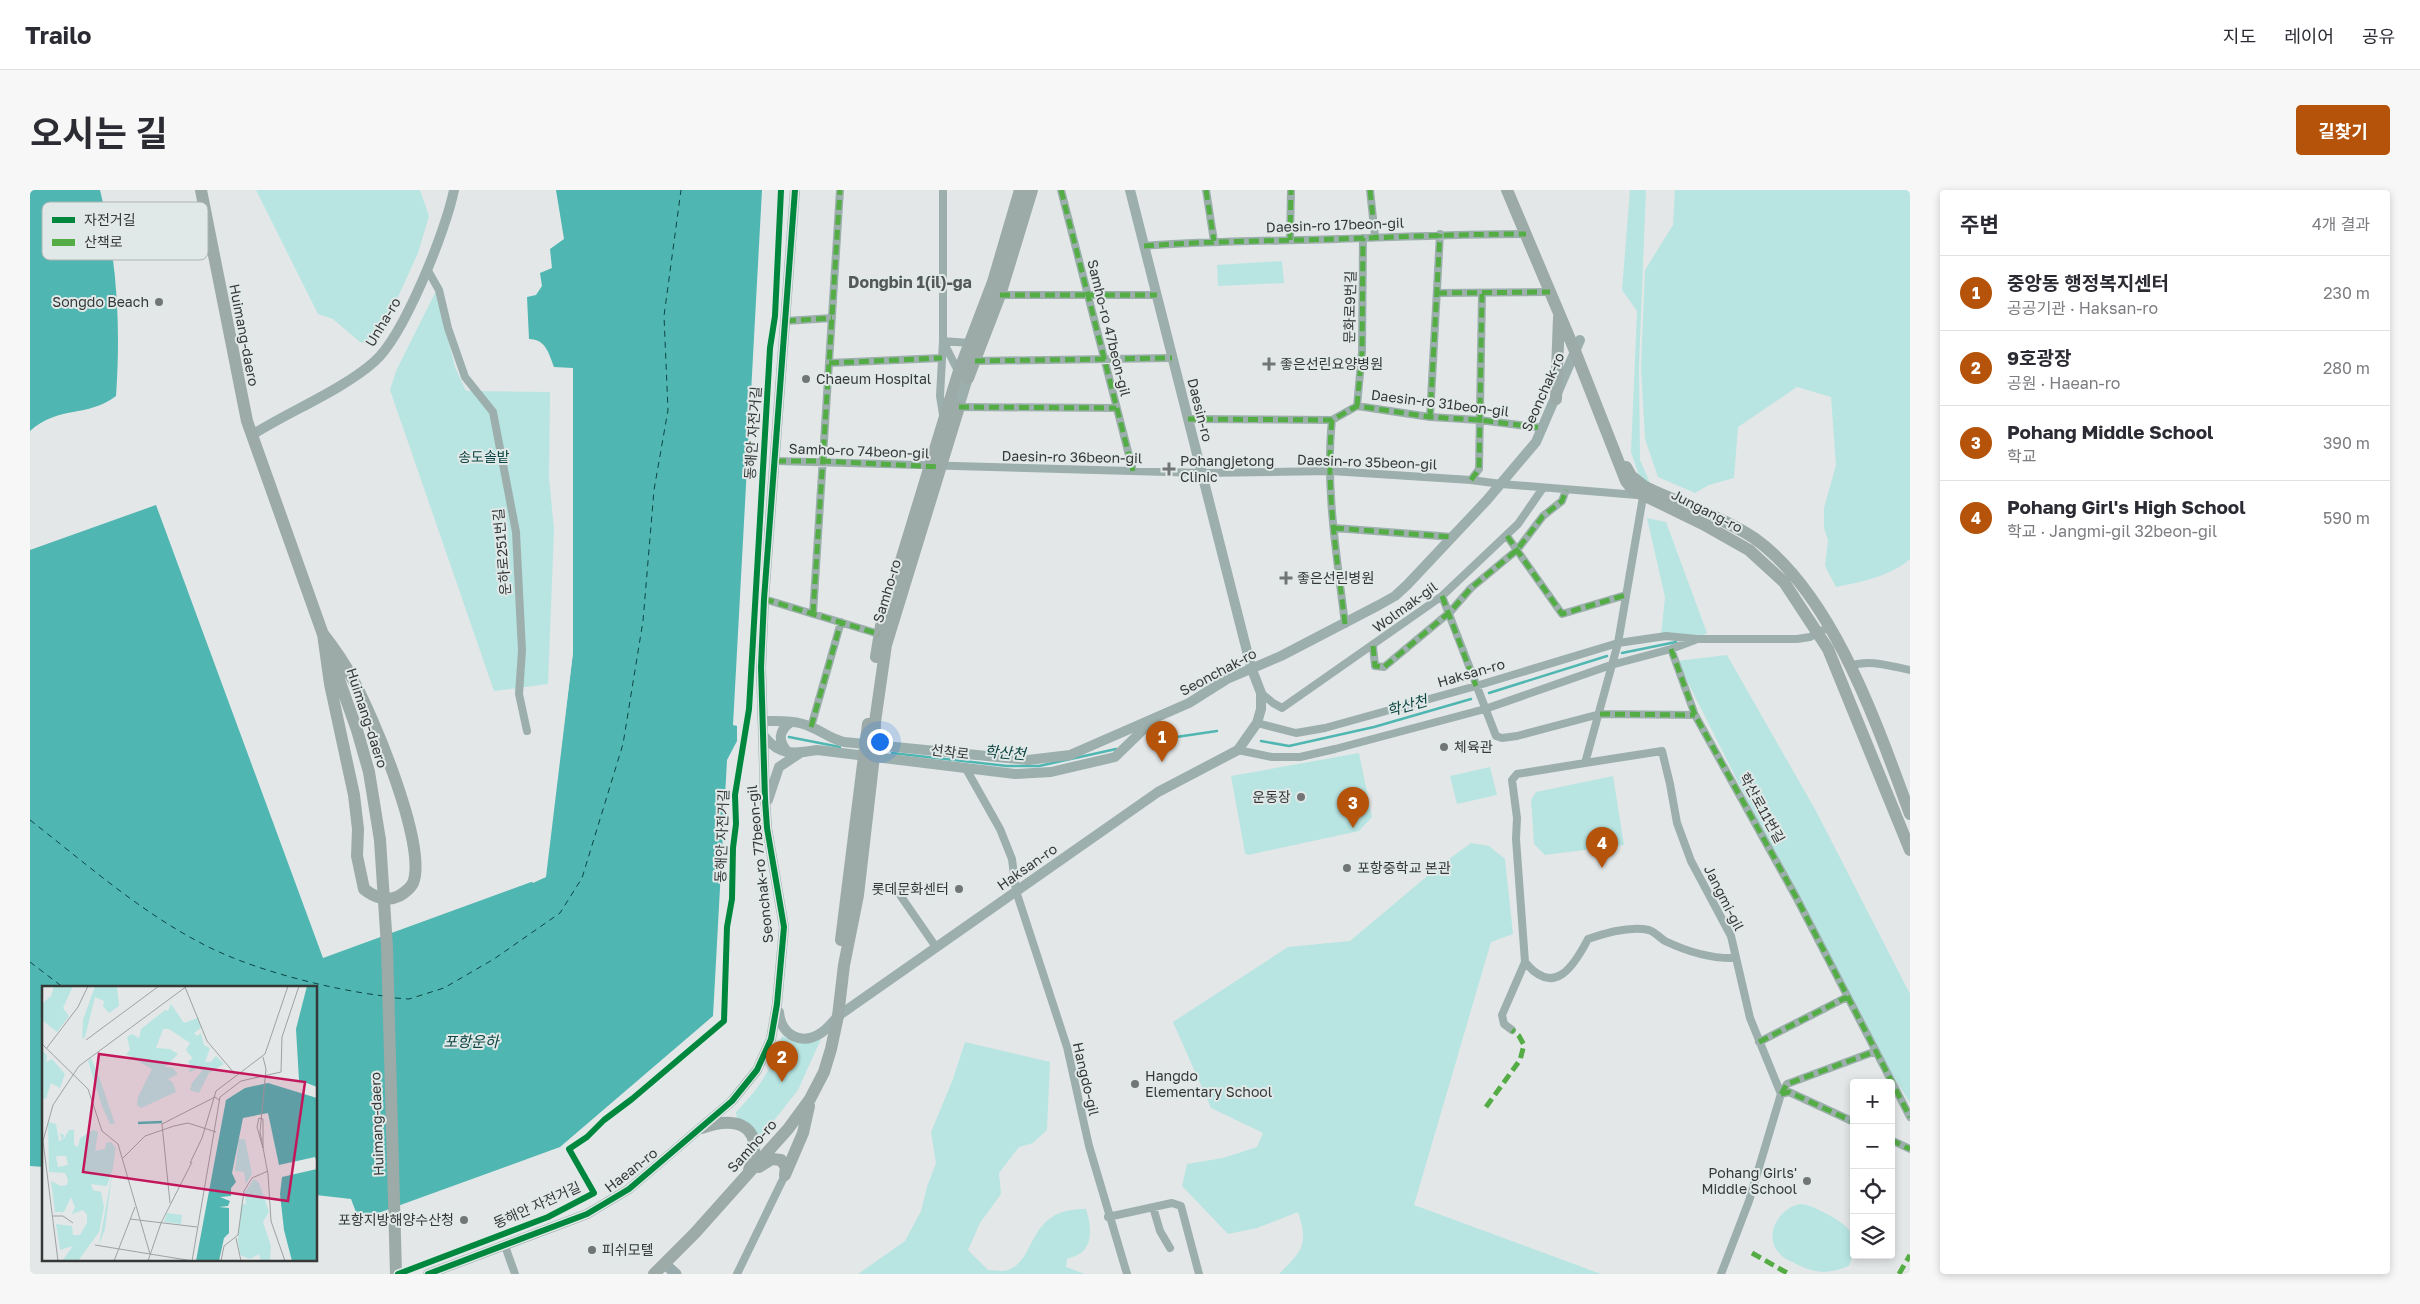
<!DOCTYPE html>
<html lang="ko">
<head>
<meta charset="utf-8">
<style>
	body { margin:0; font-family:"Golos Text","Noto Sans KR",sans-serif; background:#f7f7f7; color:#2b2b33 }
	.controls { position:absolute; right:15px; bottom:15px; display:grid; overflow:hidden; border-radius:5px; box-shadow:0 2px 8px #0003 }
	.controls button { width:45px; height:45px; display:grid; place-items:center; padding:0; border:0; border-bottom:1px solid #e1e1e2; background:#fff; color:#2b2b33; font:25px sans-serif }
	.you { position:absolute; left:849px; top:551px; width:18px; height:18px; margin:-12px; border:4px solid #fff; border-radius:50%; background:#1a73e8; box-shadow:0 0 0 8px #1a73e833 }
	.badge { display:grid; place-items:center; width:32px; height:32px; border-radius:50%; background:#b45309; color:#fff; font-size:16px; font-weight:700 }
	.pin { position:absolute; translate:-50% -41px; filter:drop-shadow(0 1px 2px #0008) }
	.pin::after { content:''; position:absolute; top:26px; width:18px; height:15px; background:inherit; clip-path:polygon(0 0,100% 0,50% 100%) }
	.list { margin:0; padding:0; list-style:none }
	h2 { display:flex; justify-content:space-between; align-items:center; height:65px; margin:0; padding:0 20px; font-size:21px }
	h2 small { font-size:16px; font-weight:400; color:#7c7c81 }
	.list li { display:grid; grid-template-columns:32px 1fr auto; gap:15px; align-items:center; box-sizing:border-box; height:75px; padding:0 20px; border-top:1px solid #e1e1e2 }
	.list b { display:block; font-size:19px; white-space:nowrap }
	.list p { margin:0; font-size:16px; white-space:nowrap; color:#7c7c81 }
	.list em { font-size:16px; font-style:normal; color:#7c7c81 }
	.icon { flex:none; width:28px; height:28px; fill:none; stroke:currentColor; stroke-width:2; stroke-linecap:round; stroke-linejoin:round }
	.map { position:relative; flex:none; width:1880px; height:1084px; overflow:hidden; border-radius:5px }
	header { display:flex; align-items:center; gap:30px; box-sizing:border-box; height:70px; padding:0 25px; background:#fff; border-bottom:1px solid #e1e1e2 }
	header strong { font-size:24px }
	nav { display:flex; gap:28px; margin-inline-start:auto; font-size:18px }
	.intro { display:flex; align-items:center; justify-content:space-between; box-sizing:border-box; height:120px; padding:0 30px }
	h1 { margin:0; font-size:35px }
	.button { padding:12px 22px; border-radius:5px; background:#b45309; color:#fff; font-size:18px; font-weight:700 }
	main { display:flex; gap:30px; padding:0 30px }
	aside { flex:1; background:#fff; border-radius:5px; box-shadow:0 2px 8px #0003 }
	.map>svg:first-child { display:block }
</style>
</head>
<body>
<header>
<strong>Trailo</strong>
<nav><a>지도</a><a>레이어</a><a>공유</a></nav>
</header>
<div class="intro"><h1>오시는 길</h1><a class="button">길찾기</a></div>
<main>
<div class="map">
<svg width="1880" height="1084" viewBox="0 0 1880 1084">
	<rect width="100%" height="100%" fill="#e3e7e7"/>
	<path fill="#b8e5e2" d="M226,0H390L399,26L388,63L352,142L333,153L330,152L303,129L288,124Z
		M1600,0H1616L1609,175L1610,270L1621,295L1611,291L1601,262L1607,121L1592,100Z
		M1645,0H1880V369C1861,386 1831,392 1806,397L1795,376L1798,350L1794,338V318L1806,275L1801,207L1767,197L1708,237L1704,288L1679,295L1665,303L1628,287L1615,249L1611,177L1615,80L1643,35Z
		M1252,71L1254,93L1188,96L1187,75Z
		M406,101L425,177L436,201L520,202L519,287L524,340L518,494L464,501L360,200L366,181Z
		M1617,328L1636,332L1677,443L1667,449L1631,446L1635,407Z
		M1697,465L1786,621L1880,804V913L1827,828L1647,471Z
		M1329,563L1342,627L1329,641L1218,665L1215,663L1201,586Z
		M1460,577L1467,605L1427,614L1420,586Z
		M1583,586L1594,655L1515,665L1504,654L1501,610L1506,602Z
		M1441,653L1459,656L1475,669L1483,744L1461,752L1384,1015L1571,1084H1249C1272,1061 1279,1055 1268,1022L1227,1038L1198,1044L1152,996L1157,974L1193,968L1227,957L1233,943L1181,918L1143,832L1258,757L1320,751L1408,677Z
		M752,846L770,853L791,849L768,900L731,947L707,929L706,922C729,899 743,877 752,846Z
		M935,852L1020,872L1017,940L1003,953L989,957L969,983L971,1004L950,1033L938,1060L958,1080C964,1080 973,1082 978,1080C1008,1069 996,1018 1056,1019C1060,1031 1064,1052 1052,1062C1048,1066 1041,1067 1037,1069L1036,1077L1055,1084H828L875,1051L891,1021L897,997L906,973L901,942L923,889Z
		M1770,1014C1781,1015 1789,1020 1799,1025C1824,1039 1829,1048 1819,1076C1798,1084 1787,1084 1766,1074C1761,1071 1753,1068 1750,1064C1732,1046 1749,1018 1770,1014Z"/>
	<path fill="#4fb6b2" d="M0,0H70C87,68 91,136 86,206C57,228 29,215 0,241Z
		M526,0H732L703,535L707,536V551L697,570L683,826L530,957L329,1030L321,1009L286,1005V798H14V977L0,976V360L126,315L293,768L515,687L543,462V178L524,177C519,164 516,149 499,149L497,107L506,105L512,96L510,83L522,78L520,59L534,49Z"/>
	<path fill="#e3e7e7" d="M540,462L543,463L516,687L503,693L501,691L513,686Z"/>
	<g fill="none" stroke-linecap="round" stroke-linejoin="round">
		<path stroke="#4fb6b2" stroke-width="2.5" d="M1592,463L1646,452
			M1459,503L1577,466
			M759,547L810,557
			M1119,551L1187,541
			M1231,551L1259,556L1344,537L1441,509
			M862,563L977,576H1009L1086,559"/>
		<path stroke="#0d4542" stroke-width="1" stroke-dasharray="6 5" stroke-linecap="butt" d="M0,630C54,672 108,720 169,752C218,779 298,799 354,806
			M0,772L34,798
			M365,808L379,809L414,798L464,769L530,723L552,688L593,554L613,431L624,300L638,220L634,126L651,0"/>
		<path stroke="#9cafad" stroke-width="8" d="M1031,0L1103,281
			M1176,0L1184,51
			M1340,0L1345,47
			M1260,50L1261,0
			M1114,56C1178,51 1243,51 1307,49C1370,47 1433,44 1496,44
			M397,79L409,100L418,138L435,187L463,222L486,342L492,461L489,504L497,541
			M1407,103L1520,102
			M970,105H1127
			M756,131L802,128
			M913,151L939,153
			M914,153L930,185
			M945,171L1142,168
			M799,173L912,168
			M1327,216L1332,162L1333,48
			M929,217L1086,218
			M913,225L910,206L913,151V0
			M1400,227L1410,44
			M1158,229L1302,230L1327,216L1400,227L1449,230L1513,238
			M1302,230C1295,297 1307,367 1315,434
			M746,271L1172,283L1301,281L1441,290L1471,294L1607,305
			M1441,290L1449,279L1452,104
			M1614,301L1588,453L1555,573L1632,561L1640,594L1647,633L1661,671L1701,746L1720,828L1751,904
			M1304,338L1423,347
			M1477,346L1532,424L1596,405
			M1412,406L1466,546L1472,548L1487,546L1570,524L1665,525
			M734,409L849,444
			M783,424L810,0
			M1343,456L1345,476L1354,477L1420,422L1441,398L1487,360L1513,326L1532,311L1536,300
			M1641,459L1665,525L1766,707L1880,927
			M1820,476C1840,469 1859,476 1880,480
			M1231,503L1243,513L1252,518L1412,406L1488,334L1513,298
			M1227,533L1266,543L1295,538L1446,496L1588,453L1636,446L1667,449H1767L1780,447L1799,437
			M781,537L811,432
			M1208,560L1242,567H1270L1305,559L1455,519L1581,475L1641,459L1665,450
			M1555,573L1487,584L1482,590L1487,628L1486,649L1495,772C1524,808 1544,776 1558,749C1575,743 1601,736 1619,740C1625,742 1630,748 1635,751C1658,762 1681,769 1706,768
			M935,577L970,639L982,669L986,701L1037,857L1059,956L1097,1084
			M870,705L906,757
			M1482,840L1474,834L1472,825L1495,772
			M1729,852L1817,807
			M1751,904L1759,902L1824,932
			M1861,950L1880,959
			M1123,1017L1130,1041L1140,1058
			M1078,1027L1142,1013L1151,1016L1169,1084
			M475,1056L485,1084
			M707,1084L755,985
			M1691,1084L1719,1011L1751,904L1757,894L1846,861"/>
		<path stroke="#9cafad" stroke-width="10" d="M929,217L938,188
			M222,245C260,221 312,200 344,172C374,146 416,40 424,0
			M733,531C749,531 767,530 781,537C794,542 798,548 814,552L998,570L1040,565L1159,513L1197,489L1251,466L1349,415L1365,406L1377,395L1457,310L1506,252L1550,150
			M734,546C749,566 764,564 787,560L985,584L1021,582L1085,567L1118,535
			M758,562C747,551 749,540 761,532
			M738,610L749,577L770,563
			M749,822C751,845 771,856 791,843C797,839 803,832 808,826L1128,602L1208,560L1227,533L1231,519V503L1221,477L1100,0
			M398,1084L557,1024L599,999L702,911L727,880L741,849L747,814L754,737L737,638L735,609L731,477L734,409L765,0"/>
		<path stroke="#98acab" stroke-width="11" d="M635,1074L646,1084"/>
		<path stroke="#9caaa8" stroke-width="12" d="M171,0L217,231L327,540L339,582L350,650
			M1477,0L1545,161L1596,291L1603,300L1673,334L1719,360L1754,392L1798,459L1880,660
			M938,188L970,105L1002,0
			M1526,209L1529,127
			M1596,277L1601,286L1615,297C1650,314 1691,326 1724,348C1803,404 1847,535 1880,624
			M293,444C304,458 314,472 322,488C342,524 398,656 383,693C380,699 374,703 369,706C357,712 344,707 334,699L327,666L328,639L324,605L300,494Z
			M846,467L851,436L928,184L963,92L990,0
			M811,750L838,534
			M672,938C709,924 736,938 719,980
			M729,977L742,969L751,970L756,977L755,985
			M755,985L773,943L779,916
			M624,1084L665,1043L758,939L780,909L794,882L801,859L808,826L814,775L828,705L844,566L845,532L856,455L929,217"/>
		<path stroke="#9caaa8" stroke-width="12" d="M350,650L357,757L366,1084"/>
		<path stroke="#54ac45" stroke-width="5" stroke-dasharray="10 5" stroke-linecap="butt" d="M1031,0L1103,281
			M1176,0L1184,51
			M1340,0L1345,47
			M1260,50L1261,0
			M1114,56C1178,51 1243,51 1307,49C1370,47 1433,44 1496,44
			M1407,103L1520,102
			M970,105H1127
			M756,131L802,128
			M945,171L1142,168
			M799,173L912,168
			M1327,216L1332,162L1333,48
			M929,217L1086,218
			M1400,227L1410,44
			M1158,229L1302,230L1327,216L1400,227L1449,230L1513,238
			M1302,230C1295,297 1307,367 1315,434
			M746,271H793L911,277
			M1441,290L1449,279L1452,104
			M1304,338L1423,347
			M1477,346L1532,424L1596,405
			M1412,406L1446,496
			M734,409L849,444
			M783,424L810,0
			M1343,456L1345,476L1354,477L1420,422L1441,398L1487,360L1513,326L1532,311L1536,300
			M1641,459L1665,525L1766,707L1880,927
			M1570,524L1665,525
			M781,537L811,432
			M1729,852L1817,807
			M1751,904L1757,894L1846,861
			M1751,904L1759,902L1824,932
			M1456,917L1490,870L1494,855L1489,846L1482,840
			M1861,950L1880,959
			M1722,1063L1759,1084
			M1869,1084L1880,1065"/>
		<defs>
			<path id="cycleway" d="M368,1084L518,1027L564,1003L539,959L557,947L574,930L602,909L694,831L697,737L702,709L703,658L706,634L705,605L719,519L740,158L745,126L751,0
				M398,1084L557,1024L599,999L702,911L727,880L741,849L747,814L754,737L737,638L735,609L731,477L734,409L765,0"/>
		</defs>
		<use href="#cycleway" stroke="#e1e9e8" stroke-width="9"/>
		<use href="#cycleway" stroke="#00873e" stroke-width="6"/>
	</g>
	<g fill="#727575" stroke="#e1e9e8" stroke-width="2">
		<circle cx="129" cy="112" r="5"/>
		<path d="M1236.5 166.5h5v5h5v5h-5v5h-5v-5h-5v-5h5z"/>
		<circle cx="776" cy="189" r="5"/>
		<path d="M1136.5 271.5h5v5h5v5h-5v5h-5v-5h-5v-5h5z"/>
		<path d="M1253.5 380.5h5v5h5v5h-5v5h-5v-5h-5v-5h5z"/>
		<circle cx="1414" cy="557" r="5"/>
		<circle cx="1271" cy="607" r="5"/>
		<circle cx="1317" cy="678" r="5"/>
		<circle cx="929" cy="699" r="5"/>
		<circle cx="1105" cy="894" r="5"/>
		<circle cx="1777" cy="991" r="5"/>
		<circle cx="434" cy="1030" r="5"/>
		<circle cx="562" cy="1060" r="5"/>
	</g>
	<g text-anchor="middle" stroke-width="4" stroke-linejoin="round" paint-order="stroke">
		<g font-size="14" fill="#353837" stroke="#e1e9e8">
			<text transform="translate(1305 35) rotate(-2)" y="5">Daesin-ro 17beon-gil</text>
			<text transform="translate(1320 117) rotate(-89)" y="5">문화로9번길</text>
			<text transform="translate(353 132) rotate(-59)" y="5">Unha-ro</text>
			<text transform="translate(1079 138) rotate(76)" y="5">Samho-ro 47beon-gil</text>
			<text transform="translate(214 145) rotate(79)" y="5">Huimang-daero</text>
			<text transform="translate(1513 202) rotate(-66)" y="5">Seonchak-ro</text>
			<text transform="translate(1410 213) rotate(7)" y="5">Daesin-ro 31beon-gil</text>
			<text transform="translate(1170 220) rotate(76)" y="5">Daesin-ro</text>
			<text transform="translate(723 243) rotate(-86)" y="5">동해안 자전거길</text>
			<text transform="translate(829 261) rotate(2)" y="5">Samho-ro 74beon-gil</text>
			<text transform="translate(1042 267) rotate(1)" y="5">Daesin-ro 36beon-gil</text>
			<text transform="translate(1337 272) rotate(2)" y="5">Daesin-ro 35beon-gil</text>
			<text transform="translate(1677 321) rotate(27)" y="5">Jungang-ro</text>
			<text transform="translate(472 362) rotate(-95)" y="5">운하로251번길</text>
			<text transform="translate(857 401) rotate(-73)" y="5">Samho-ro</text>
			<text transform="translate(1375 417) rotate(-36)" y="5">Wolmak-gil</text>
			<text transform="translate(1188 482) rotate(-28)" y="5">Seonchak-ro</text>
			<text transform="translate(1441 483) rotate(-16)" y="5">Haksan-ro</text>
			<text transform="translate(337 528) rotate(72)" y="5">Huimang-daero</text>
			<text transform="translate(920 562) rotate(7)" y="5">선착로</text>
			<text transform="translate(1732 618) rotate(61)" y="5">학산로11번길</text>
			<text transform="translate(692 646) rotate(-88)" y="5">동해안 자전거길</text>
			<text transform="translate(730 674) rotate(-96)" y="5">Seonchak-ro 77beon-gil</text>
			<text transform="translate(997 677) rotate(-35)" y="5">Haksan-ro</text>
			<text transform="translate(1694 708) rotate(63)" y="5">Jangmi-gil</text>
			<text transform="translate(1056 889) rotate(77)" y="5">Hangdo-gil</text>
			<text transform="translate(347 934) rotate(-92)" y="5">Huimang-daero</text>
			<text transform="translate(722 956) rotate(-48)" y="5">Samho-ro</text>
			<text transform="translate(601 980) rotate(-38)" y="5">Haean-ro</text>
			<text transform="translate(507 1015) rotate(-24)" y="5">동해안 자전거길</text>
		</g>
		<g font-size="14" fill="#353837" stroke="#e1e9e8" text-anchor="start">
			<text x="119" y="117" text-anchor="end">Songdo Beach</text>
			<text x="1250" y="179">좋은선린요양병원</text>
			<text x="786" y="194">Chaeum Hospital</text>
			<text x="1150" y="276">Pohangjetong<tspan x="1150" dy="16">Clinic</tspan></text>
			<text x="1267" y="393">좋은선린병원</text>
			<text x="1424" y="562">체육관</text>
			<text x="1261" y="612" text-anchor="end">운동장</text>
			<text x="1327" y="683">포항중학교 본관</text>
			<text x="919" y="704" text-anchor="end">롯데문화센터</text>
			<text x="1115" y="891">Hangdo<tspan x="1115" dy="16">Elementary School</tspan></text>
			<text x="1767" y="988" text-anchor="end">Pohang Girls'<tspan x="1767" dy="16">Middle School</tspan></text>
			<text x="424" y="1035" text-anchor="end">포항지방해양수산청</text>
			<text x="572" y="1065">피쉬모텔</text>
		</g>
		<g font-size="14" fill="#0e4643" stroke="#e1e9e8">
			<text x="454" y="272">송도솔밭</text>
		</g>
		<g font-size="15" font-style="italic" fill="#0d4542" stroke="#e1e9e8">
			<text transform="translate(1377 516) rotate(-16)" y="5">학산천</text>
			<text transform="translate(975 563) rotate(4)" y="5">학산천</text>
			<text x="441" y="857">포항운하</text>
		</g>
		<g font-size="16" font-weight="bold" fill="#525958" stroke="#e1e9e8">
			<text x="880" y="98">Dongbin 1(il)-ga</text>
		</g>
	</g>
	<g transform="translate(12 796)">
		<rect width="275" height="275" fill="#e3e7e7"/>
		<path d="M12,0H31L21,22L27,30L15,46L0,34V18L9,10ZM53,0H75L77,20L67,27L61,20L62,15L53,11L43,51L40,53L41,34ZM129,18L142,37L156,32L159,42L152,47L155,50L159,47L162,59L168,62L163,76H169L174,70L182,78L167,87L157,107L148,104L150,97L160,85L156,82L146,87L149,82L146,75L151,73L144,64L148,57L127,43H121L114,62L128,63L136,68L123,81L131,82L136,88L126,93L131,97L134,106L99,122L95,119L96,111L110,83L84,68L88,64L85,51L90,48L97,52L99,43L123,24L126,25ZM0,64L5,70L4,76L10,73L23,88L18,102L9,97L4,113L0,112ZM49,72L59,96L73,138H68L60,120L46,75ZM6,136L14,138L17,155L20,154L18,147L22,149L21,154L27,144H32V159L36,161L38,152L51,144L56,146L53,165L63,163L64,157L69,156L74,163V158L63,243L57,259L71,182L65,200L49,198L51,204L59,206L62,221L57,246L36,275H20L31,260L18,264L14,238L30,240L31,249H38L45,237V229L41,224L30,228L33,221L29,211L22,226H13L9,195L19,200L25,199L26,194L23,187L7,186ZM14,170H24L26,179L16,181ZM197,153H203L210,188L204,198L202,186L193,185ZM212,193L217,197L227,226L221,236L229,260L228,275H219L217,268L208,273L198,269L196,254L199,219L204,218L203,206ZM125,227L140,229L139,238L122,236Z" fill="#b8e5e2" fill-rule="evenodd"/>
		<path d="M265,0H275V101L257,94L254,43ZM226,97L275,112V177L273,171L237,179L226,127L201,132L190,187L194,196L189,202V210L178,211L188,215L186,220L177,221L187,222V247L182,252L177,275H154L184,114L203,102ZM275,183V275H250L242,244L238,208L240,191Z" fill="#4fb6b2"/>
		<path fill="none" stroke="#4fb6b2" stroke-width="2.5" d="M255,107L249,122L275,147M222,122L239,130L260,151L275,159M96,137L120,136M166,275L170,230L190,145L199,128L218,121"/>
		<path fill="none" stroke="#9da1a1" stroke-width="1" d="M143,1L165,55L193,88M44,54L117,0M0,58L46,103L60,145L76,158L108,268M4,63L36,21L46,0M221,71L224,83L218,146L226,188L229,235L243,275M217,132L221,133V162L215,141ZM81,172L103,150L132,140L146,137L174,146M148,177L160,152L174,105L223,68L246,0M128,217L120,138L173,111L177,114M11,230H21L31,237M88,233L155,241M194,252L199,275M53,259L108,268M108,268L151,275M16,275L1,155L11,119L37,80L145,0M72,275L93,221M106,275L119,237L150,176M150,275L178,111L199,95L239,86L240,51L257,0M179,275L182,260L196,249L202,205L210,192L226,185"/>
		<path fill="#c2185b" fill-opacity="0.15" stroke="#c2185b" stroke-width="2.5" d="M57,68L263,96L246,215L41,186Z"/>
		<rect width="275" height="275" fill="none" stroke="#353837" stroke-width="2.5"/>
	</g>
	<rect x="12" y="12" width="166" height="58" rx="8" fill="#e1e9e8" stroke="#adb4b3" stroke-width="1"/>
	<rect x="22" y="27" width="23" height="6" fill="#00873e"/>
	<rect x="22" y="49" width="23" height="7" fill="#54ac45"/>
	<g font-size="14" fill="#353837">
		<text x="54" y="35">자전거길</text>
		<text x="54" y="57">산책로</text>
	</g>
</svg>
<div class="controls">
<button>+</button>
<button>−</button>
<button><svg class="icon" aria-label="locate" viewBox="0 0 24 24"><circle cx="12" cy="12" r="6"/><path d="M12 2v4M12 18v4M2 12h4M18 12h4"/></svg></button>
<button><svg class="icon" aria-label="layers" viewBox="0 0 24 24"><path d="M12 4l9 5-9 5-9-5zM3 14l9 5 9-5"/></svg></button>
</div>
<div class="you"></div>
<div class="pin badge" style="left:1132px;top:572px">1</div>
<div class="pin badge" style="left:752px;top:892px">2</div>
<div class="pin badge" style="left:1323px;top:638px">3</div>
<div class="pin badge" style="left:1572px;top:678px">4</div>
</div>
<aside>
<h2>주변<small>4개 결과</small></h2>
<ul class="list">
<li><span class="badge">1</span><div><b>중앙동 행정복지센터</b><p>공공기관 · Haksan-ro</p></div><em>230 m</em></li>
<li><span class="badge">2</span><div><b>9호광장</b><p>공원 · Haean-ro</p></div><em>280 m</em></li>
<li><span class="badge">3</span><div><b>Pohang Middle School</b><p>학교</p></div><em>390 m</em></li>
<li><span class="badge">4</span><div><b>Pohang Girl's High School</b><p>학교 · Jangmi-gil 32beon-gil</p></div><em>590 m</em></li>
</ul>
</aside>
</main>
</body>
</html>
